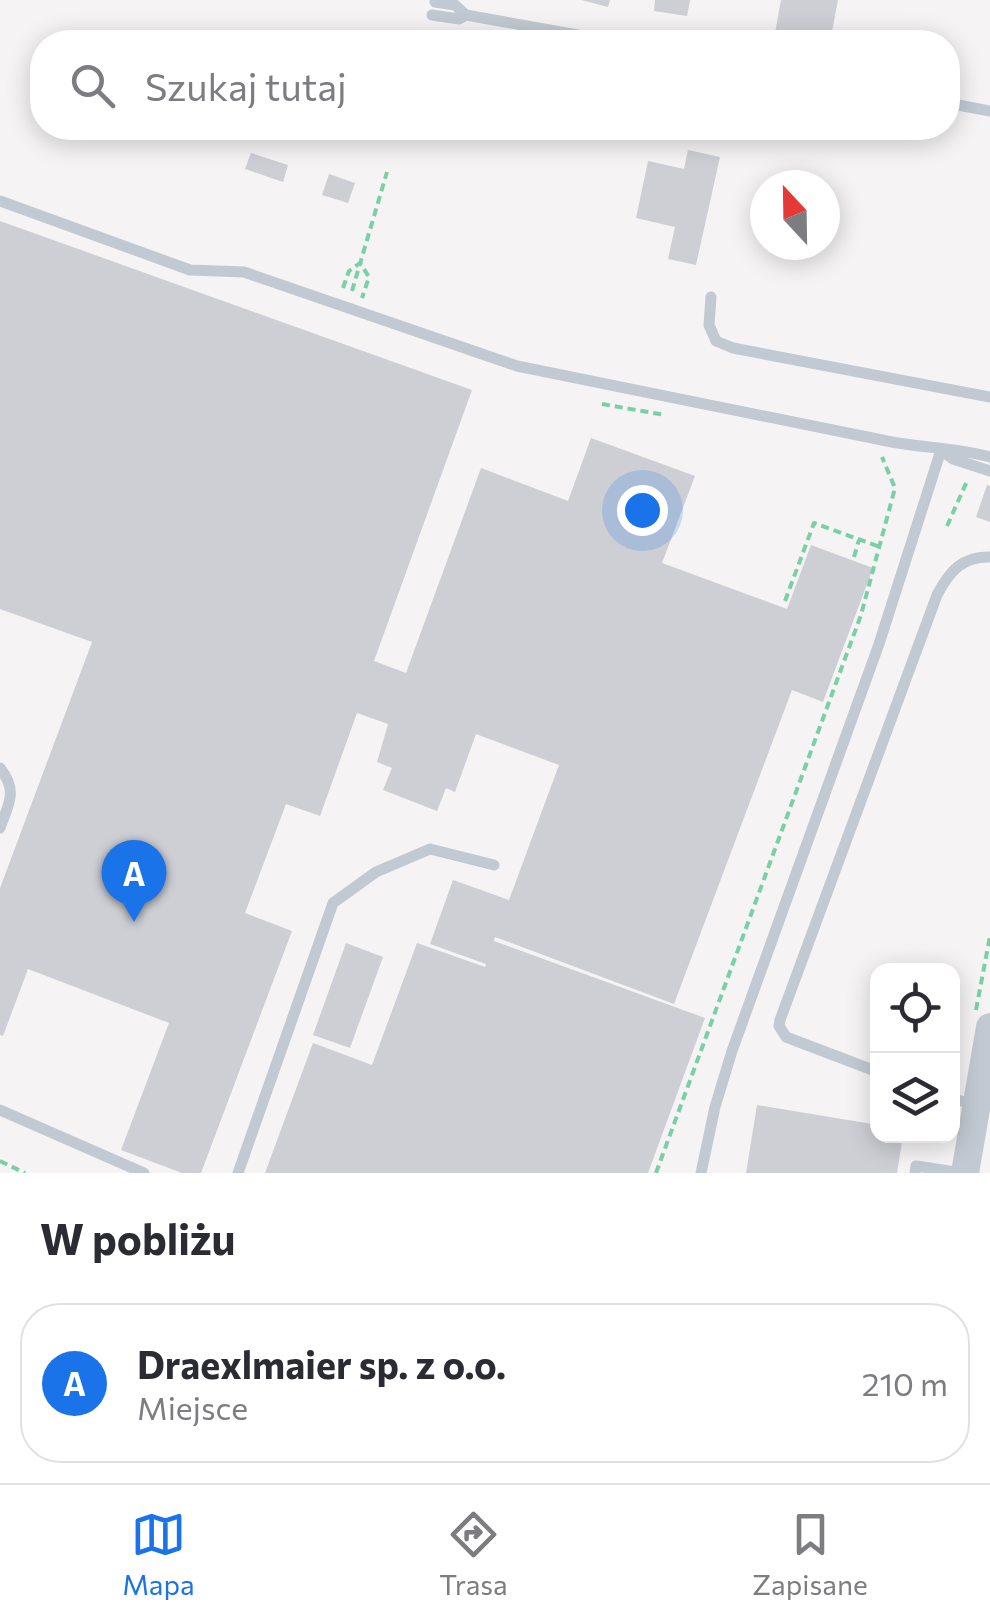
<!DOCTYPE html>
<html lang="pl">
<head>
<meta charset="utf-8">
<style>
	body { margin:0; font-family:Commissioner,sans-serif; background:#f2f2f3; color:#2b2b33 }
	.controls { position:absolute; right:30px; bottom:30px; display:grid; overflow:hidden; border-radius:20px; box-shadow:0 5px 25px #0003 }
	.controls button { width:90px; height:90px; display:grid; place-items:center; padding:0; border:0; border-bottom:2px solid #e1e1e2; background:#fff; color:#2b2b33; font:50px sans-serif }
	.compass { position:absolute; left:750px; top:170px; width:90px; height:90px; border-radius:50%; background:#fff; box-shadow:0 5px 25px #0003; rotate:338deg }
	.you { position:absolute; left:642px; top:510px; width:35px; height:35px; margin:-25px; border:8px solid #fff; border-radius:50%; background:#1a73e8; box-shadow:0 0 0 15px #1a73e833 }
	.badge { display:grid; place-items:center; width:65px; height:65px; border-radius:50%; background:#1a73e8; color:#fff; font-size:32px; font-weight:700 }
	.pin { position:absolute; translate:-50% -82px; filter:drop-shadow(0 2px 5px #0008) }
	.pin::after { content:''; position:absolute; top:52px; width:35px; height:30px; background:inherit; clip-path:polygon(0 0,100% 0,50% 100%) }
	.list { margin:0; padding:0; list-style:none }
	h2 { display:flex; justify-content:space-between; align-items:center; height:130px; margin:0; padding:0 40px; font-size:42px }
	h2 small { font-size:32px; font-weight:400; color:#7c7c81 }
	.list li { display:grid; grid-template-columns:65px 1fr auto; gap:30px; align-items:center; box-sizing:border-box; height:160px; margin:0 20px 20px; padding:0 20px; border:2px solid #e1e1e2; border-radius:40px }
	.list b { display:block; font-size:38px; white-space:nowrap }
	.list p { margin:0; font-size:32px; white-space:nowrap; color:#7c7c81 }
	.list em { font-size:32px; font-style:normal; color:#7c7c81 }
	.icon { flex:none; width:55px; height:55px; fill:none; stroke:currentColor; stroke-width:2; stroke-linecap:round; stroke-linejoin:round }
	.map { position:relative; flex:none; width:990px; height:1173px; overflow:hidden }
	.search { position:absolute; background:#fff; box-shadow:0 5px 25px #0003; left:30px; right:30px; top:30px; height:110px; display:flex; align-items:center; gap:25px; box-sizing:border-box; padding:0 35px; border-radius:40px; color:#7c7c81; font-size:38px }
	.sheet { height:310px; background:#fff }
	nav { display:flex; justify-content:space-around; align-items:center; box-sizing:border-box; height:140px; border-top:2px solid #e1e1e2; background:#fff; font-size:28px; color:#7c7c81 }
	nav a { display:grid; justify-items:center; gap:5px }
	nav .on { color:#1a73e8 }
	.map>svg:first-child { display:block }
</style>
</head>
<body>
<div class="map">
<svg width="990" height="1173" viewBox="0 0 990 1173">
	<rect width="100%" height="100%" fill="#f5f3f3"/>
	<path fill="#cdcfd5" d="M581,0H610L608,7Z
		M655,0H690L687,16L654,11Z
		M781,0H838L830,42H797L774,38Z
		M688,150L720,157L696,265L668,259L675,227L636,218L648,161L684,169Z
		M251,153L288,165L283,182L245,169Z
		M329,174L355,183L348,203L322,195Z
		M0,221L472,390L374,661L406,673L481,468L568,501L591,438L695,476L662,563L787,609L811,545L873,568L823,702L792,690L674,1004L495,937L494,941L705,1018L648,1173H265L313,1043L372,1065L417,943L485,967L486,964L430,944L453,880L509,900L559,765L476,734L455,792L446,788L437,811L383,790L392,768L377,762L388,724L357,713L320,816L286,804L245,913L292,931L201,1173H182L121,1150L169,1023L28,969L3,1036L0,1035V888L92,642L0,609Z
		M987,485L990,486V522L976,517Z
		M346,943L383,957L350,1048L313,1035Z
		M757,1105L878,1125V1136H903L897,1173H746Z"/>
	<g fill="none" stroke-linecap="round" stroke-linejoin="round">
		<path stroke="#7ad0a6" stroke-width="4" stroke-dasharray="8 5" stroke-linecap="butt" d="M343,288L349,271L360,263L369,277L362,298
			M352,291L387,172
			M602,404L665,415
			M947,526L968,479
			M854,557L859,540
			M785,601L814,523L880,547
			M976,1010L990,936
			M0,1161L25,1173
			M656,1173L861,615L895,488L882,457"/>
		<path stroke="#c1cad2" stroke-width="11" d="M435,2L455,5L466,15
			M432,15L459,19L466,15L617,42
			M948,103L990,111
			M0,201L190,270L244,272L517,366L892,442C925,448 958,448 990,457
			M711,297L709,325L716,341L733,348L990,397
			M941,450L953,459L990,471
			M0,768C18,791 9,803 0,828
			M878,1072L786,1037L779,1026L780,1020L937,595C949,572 962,556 990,557
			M952,1099L975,1104
			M0,1110L144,1173
			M238,1173L333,903L376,872L430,849L494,865
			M701,1173L715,1107L732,1051L879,644L941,450
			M915,1173L916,1166L962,1173"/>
		<path stroke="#c1cad2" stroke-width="28" d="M965,1173L990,1027"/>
	</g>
</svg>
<div class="controls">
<button><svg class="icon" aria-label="locate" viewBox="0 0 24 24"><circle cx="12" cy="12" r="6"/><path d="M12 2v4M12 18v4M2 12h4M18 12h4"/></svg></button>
<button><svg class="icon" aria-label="layers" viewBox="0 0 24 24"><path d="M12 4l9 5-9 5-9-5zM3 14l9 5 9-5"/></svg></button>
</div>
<svg class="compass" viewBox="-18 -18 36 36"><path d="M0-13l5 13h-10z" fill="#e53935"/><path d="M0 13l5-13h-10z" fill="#7c7c81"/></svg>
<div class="you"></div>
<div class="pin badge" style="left:134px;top:922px">A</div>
<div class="search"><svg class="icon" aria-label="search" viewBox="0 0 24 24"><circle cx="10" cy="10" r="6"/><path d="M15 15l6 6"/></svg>Szukaj tutaj</div>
</div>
<section class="sheet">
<h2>W pobliżu<small></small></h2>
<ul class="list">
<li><span class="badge">A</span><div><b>Draexlmaier sp. z o.o.</b><p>Miejsce</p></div><em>210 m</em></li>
</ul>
</section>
<nav>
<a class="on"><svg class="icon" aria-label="map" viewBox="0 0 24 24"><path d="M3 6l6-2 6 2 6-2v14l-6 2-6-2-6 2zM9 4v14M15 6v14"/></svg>Mapa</a>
<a><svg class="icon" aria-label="directions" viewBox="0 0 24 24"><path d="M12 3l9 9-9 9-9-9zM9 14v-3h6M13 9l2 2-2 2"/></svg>Trasa</a>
<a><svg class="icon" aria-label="saved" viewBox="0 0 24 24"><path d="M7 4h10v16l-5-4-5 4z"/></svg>Zapisane</a>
</nav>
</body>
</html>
